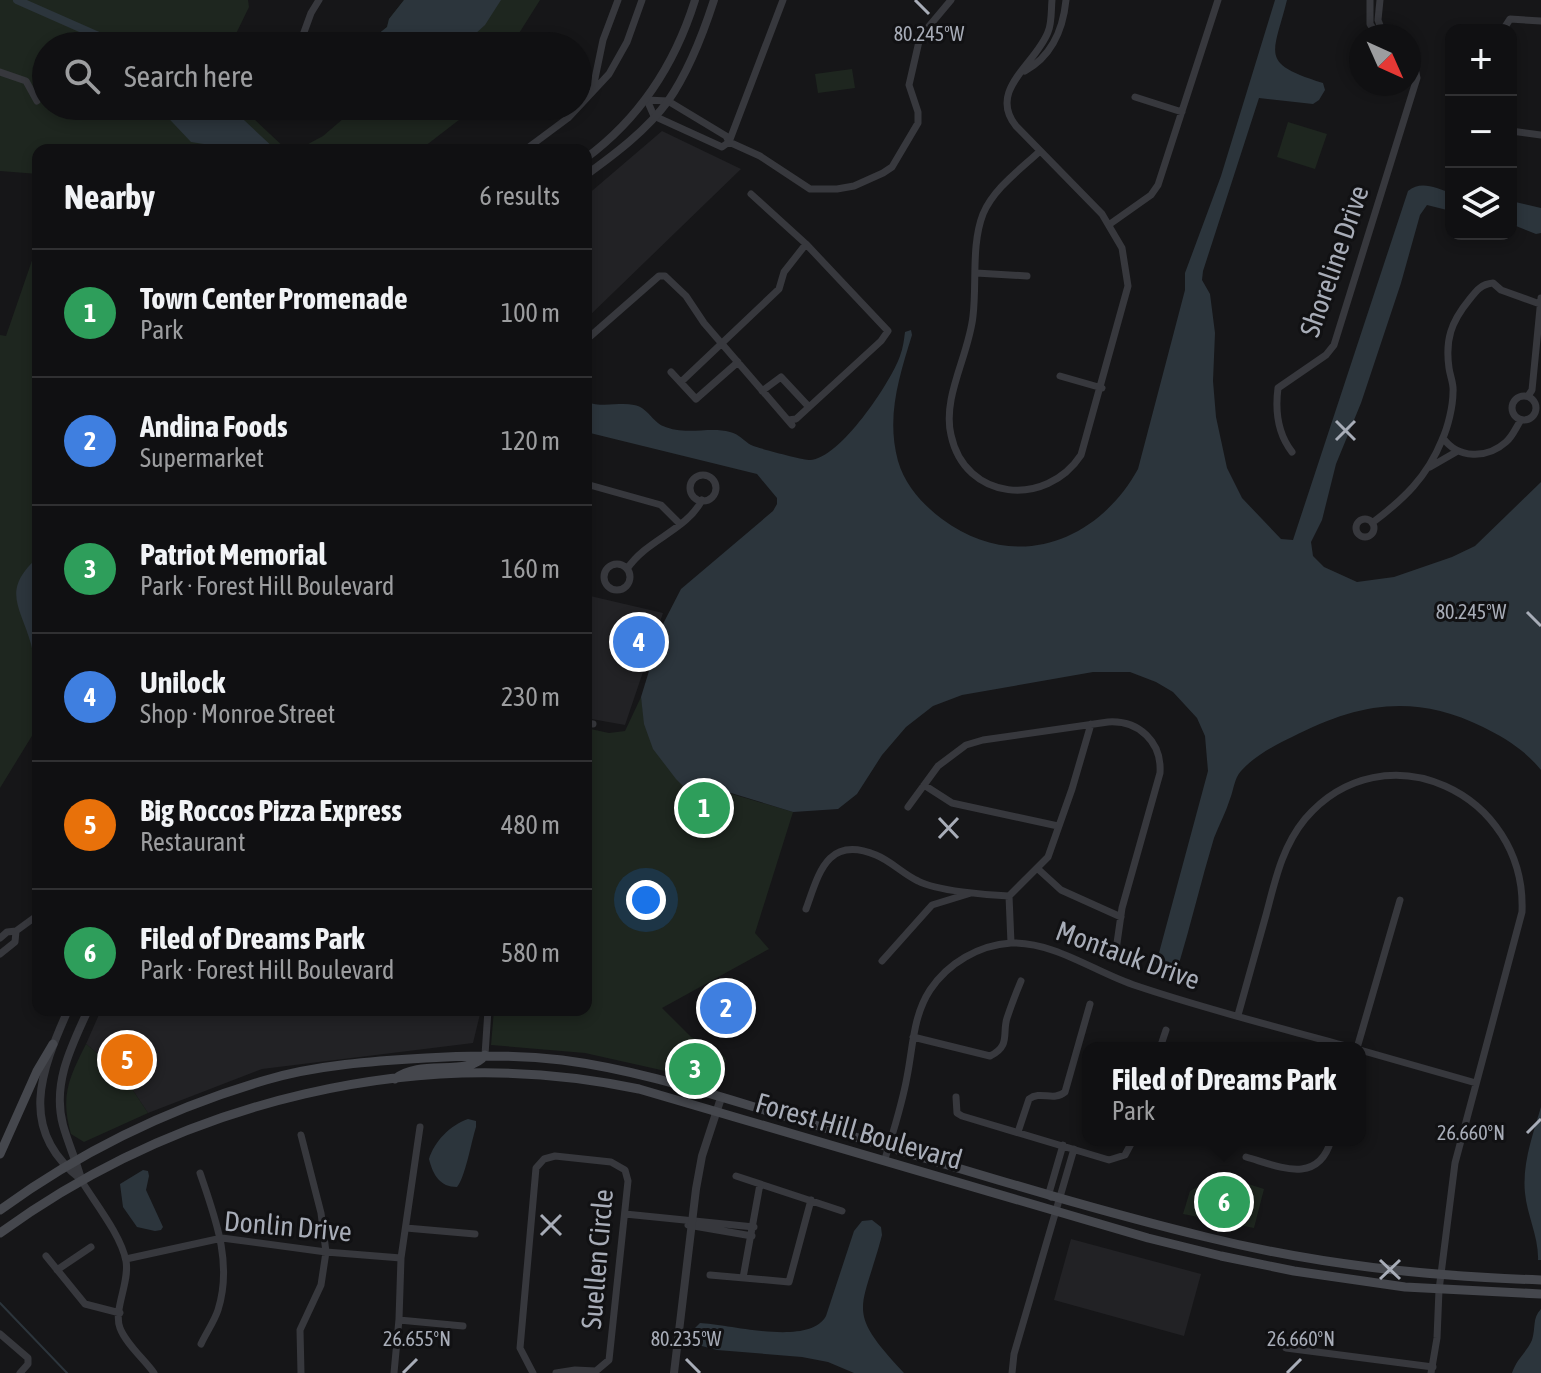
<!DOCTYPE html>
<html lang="en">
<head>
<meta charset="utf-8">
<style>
	body { margin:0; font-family:"Asap Condensed",sans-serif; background:#1e1e20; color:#f1f3f6 }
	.controls { position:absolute; right:24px; top:24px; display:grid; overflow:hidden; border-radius:16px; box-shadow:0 4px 12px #0003 }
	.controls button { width:72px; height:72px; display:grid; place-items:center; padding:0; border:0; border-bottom:2px solid #303032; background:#101012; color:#f1f3f6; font:40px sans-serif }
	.compass { position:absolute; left:1349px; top:24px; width:72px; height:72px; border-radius:50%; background:#101012; box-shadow:0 4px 12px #0003; rotate:135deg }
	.you { position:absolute; left:646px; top:900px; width:28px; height:28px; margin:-20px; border:6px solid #fff; border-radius:50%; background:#1a73e8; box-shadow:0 0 0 12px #1a73e833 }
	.badge { display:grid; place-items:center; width:52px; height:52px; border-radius:50%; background:#ea580c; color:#fff; font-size:26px; font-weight:700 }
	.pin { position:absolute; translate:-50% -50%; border:4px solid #fff; box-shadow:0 2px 8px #0006 }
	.popup { position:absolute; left:1082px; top:1042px; width:284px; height:104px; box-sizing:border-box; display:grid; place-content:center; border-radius:16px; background:#101012; filter:drop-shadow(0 2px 6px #0005); font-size:26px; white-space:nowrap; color:#9c9d9f }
	.popup b { font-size:30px; color:#f1f3f6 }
	.popup::after { content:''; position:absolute; left:50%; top:100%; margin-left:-16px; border:16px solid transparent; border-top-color:#101012 }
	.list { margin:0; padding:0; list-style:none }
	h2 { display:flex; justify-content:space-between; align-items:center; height:104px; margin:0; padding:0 32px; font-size:34px }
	h2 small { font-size:26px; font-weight:400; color:#9c9d9f }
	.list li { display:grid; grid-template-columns:52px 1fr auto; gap:24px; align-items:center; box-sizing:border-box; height:128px; padding:0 32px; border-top:2px solid #303032 }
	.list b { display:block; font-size:30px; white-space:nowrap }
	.list p { margin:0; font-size:26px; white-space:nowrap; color:#9c9d9f }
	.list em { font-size:26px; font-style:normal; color:#9c9d9f }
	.icon { flex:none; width:44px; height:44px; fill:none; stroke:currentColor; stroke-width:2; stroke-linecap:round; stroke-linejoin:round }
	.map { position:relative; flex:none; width:1541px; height:1373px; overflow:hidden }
	.search { position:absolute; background:#101012; box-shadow:0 4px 12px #0003; left:32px; top:32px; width:560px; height:88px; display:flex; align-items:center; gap:20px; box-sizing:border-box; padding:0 28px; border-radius:44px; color:#9c9d9f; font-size:30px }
	.panel { position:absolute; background:#101012; box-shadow:0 4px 12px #0003; left:32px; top:144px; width:560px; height:872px; border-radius:16px }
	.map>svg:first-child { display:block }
</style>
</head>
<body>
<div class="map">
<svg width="1541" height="1373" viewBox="0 0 1541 1373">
	<rect width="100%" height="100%" fill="#161618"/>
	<path fill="#222225" d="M662,131L741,169L586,319V196Z
		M586,595L663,613L625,725L586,718Z
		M101,1010H481L473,1043L262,1069L148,1113L122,1074L86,1044Z
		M1071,1239L1201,1274L1184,1336L1054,1300Z"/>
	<path fill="#1e261f" d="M0,0H248L249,7L230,46H46V106H240L287,150H38V174L0,171Z
		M404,0H540L511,46H369L372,39L387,27L389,19Z
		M852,69L855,88L818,93L815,74Z
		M358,106H477L420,150H297L323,136Z
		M1288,122L1327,134L1315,169L1277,157Z
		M38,243V726L0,788V335L6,336Z
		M641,697L645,724L698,793L722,791L793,812L755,933L769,949L662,1008L691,1037L715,1047L726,1059L719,1083L585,1053L491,1045L494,1010H586V728L609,733L625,731Z
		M86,1044L122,1074L148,1113L84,1142L71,1134C60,1096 69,1078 86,1044Z
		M1220,1175L1264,1189L1254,1228L1183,1214L1190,1191Z"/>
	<path fill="#2c353c" d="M404,0H501L485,25L462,46H369L372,39L387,27L389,19Z
		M1275,0H1287C1273,56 1259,63 1323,83L1325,90L1319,100L1313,104L1259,98L1203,271L1202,280L1210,294L1215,333L1213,381L1216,417L1227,468L1242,498L1281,539L1293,540L1408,191C1421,180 1436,188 1451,193V211L1427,205L1420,215L1401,283L1361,403L1336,464L1322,520L1311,542L1313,556L1324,567L1357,582L1394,577L1452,557L1475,546L1541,482V770C1525,750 1505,738 1483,727C1414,693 1358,703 1292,737C1275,745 1253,757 1241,771C1234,779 1234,789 1230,799C1226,812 1219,825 1214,838C1201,881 1191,924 1178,967C1174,973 1171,976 1163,975L1156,964L1208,771L1205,736L1197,718L1173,692L1156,682L1130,672H1093L962,695L933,706L906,727L882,755L857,794L838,809L793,812L731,793L722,791L698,793L686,789L676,779L653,749L644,724L641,697L664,622L681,589L773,511L777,504V498L757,474L586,432V402C603,408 619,402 634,405C647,407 653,422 663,426C685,436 710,426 730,432C739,434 744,441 751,445C757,448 803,460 810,460C840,459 891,382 900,356C903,348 904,340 905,332L911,330L912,335C899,377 886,417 898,461C905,485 922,504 942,519C1014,573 1097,543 1138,469L1185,290V273L1221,176Z
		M157,106H229L276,150H241L191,142Z
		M1511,201L1541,208V233L1536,234L1511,224Z
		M38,557V689H35C35,674 35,659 31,644C20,605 1,591 38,557Z
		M1541,1107V1260H1538C1539,1238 1527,1215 1525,1193C1522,1164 1533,1134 1541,1107Z
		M468,1119L476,1121V1127C471,1143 465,1178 457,1187C440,1187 433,1175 429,1159C434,1142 450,1125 468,1119Z
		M143,1170L148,1171L149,1176L146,1190L163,1227L161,1230L155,1231L137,1227L123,1207L120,1184Z
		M872,1220L881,1227L882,1235C862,1312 844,1309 904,1373H854L828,1362L802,1357L717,1350L698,1345L695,1328L700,1323C729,1324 809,1347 826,1316L854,1231L862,1221Z
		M1541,1309V1373H1512C1517,1358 1527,1352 1532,1340C1536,1328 1532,1318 1541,1309Z"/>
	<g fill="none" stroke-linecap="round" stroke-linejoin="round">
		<path stroke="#2c353c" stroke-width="2" d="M0,1303L67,1373"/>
		<path stroke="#2c353c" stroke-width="8" d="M17,0L121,46"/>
		<path stroke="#37383d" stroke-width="7" d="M783,0L729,142L760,156L810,189H837L854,186L883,173L892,167L918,123V112L909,85L920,37L951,0
			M1370,0V24L1378,36
			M1380,0L1378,20L1384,36
			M1503,30L1510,19L1541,21
			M299,46L311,13L319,0
			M1025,71C1052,56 1063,30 1066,0
			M0,72L26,81L37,101
			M593,88L603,40L618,0
			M1135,97L1182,112
			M647,100L668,101L726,136L729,142L722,147L654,116Z
			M1511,131L1541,135
			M525,150L568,118L609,74L627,42L642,0
			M1040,151C1021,169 994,188 983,214C971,245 977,283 973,316C969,355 942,397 951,435C965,501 1046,508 1081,455L1128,286L1122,248L1102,214L1016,126C987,90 1036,64 1048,32C1052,23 1051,10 1052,0
			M751,194L806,244L888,331L881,341L796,419L788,420
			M1110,224L1151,195L1158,185L1218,0
			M976,273L1027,276
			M586,340L659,276H665L686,296L704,323L792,425
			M671,372L696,399L738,362
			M1060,376L1102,388
			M681,382L779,289L784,272L806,244
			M762,391L781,377L809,407
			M1512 408a12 12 0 1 1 24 0a12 12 0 1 1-24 0Z
			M1528,396L1532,390L1541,298
			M1443,438C1458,459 1487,459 1506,442C1513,436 1516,427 1521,420
			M1292,452C1278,434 1275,411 1278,388L1326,355L1334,345L1417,78L1415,68L1409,62
			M1430,467L1456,452
			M690 488a13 13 0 1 1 26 0a13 13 0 1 1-26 0Z
			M586,484L661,505L680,524
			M1356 528a9 9 0 1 1 18 0a9 9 0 1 1-18 0Z
			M1372,523C1404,499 1427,477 1442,440C1448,427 1453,406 1453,392C1454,384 1450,376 1449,368C1445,340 1451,322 1469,300C1476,291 1481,284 1493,283L1501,290L1540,304
			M604 577a13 13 0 1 1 26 0a13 13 0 1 1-26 0Z
			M627,569C647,539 686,531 702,500
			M586,723L593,724
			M924,785L952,803L1058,826
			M908,807L938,766L966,745L983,740L1108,722C1139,720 1162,742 1160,773L1122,908L1115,957
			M1038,869L1061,890L1121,917
			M806,909C819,873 827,835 876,855C891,861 903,874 918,881C937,891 987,895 1009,896
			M0,938L7,932L16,931L38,915
			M1011,943L1009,896L1048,857L1072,789L1091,724
			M0,954L15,942L16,931
			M882,961L932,905L971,893
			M1238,1015C1247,982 1257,948 1266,915C1275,881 1282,847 1305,819C1384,726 1527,793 1522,912L1455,1163L1439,1290L1437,1338L1431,1373
			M913,1037L990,1056C1011,1046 1002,1033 1007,1018C1011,1006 1016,993 1021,981
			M1160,1048L1166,1030
			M1357,1048L1400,900
			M1360,1050L1476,1083
			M485,1055L488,1010
			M956,1097L957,1113L962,1116L1109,1160L1125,1155L1133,1140
			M1018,1132L1029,1099C1041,1090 1053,1102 1065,1092L1090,1004
			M301,1135L321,1213L326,1252L321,1285L300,1330L301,1373
			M1246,1157C1278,1166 1318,1186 1331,1140
			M885,1159C893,1132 902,1105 907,1077C913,1047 913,1016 930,990C948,963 979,945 1011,943C1056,942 1096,973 1137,986C1208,1010 1281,1028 1353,1048
			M200,1173C215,1217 233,1263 218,1310C214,1322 206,1333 201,1344
			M736,1176L842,1211
			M81,1180C95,1203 121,1235 126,1261C130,1282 113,1310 120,1328C126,1344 144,1359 154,1373
			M1051,1197L1049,1193L1063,1145
			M625,1214L754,1227
			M688,1225L752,1236
			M406,1228L475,1234
			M46,1256L85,1304L120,1313
			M126,1259L222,1238L326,1252L401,1258
			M57,1270L91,1247
			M710,1275L789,1282L811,1200
			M743,1278L760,1184
			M399,1320L463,1326
			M0,1334L28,1358V1364L20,1373
			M1286,1348L1433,1367
			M394,1373L399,1319L401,1258L420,1127
			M533,1373L520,1348L536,1168L544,1159L555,1156L611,1162L625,1170L628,1181L609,1360L596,1371L575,1370L556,1373
			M1012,1373L1014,1354L1074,1149"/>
		<path stroke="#37383d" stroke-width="8" d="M586,158C640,118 675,64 695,0
			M586,175C615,154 647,130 668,101C689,71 703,34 714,0
			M68,1010C41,1071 17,1130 81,1179
			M81,1179C76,1160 68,1143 63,1125C52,1084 71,1047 88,1010
			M674,1373L696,1189L702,1156L721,1098"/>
		<path stroke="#45474d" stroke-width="9" d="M395,1079C421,1058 468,1078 485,1055
			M0,1154L37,1071L53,1044
			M0,1210C81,1151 170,1108 266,1080C316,1065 374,1061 426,1058C471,1055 517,1055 562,1060C640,1070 713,1095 788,1117C927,1158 1066,1203 1206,1237C1319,1265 1426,1276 1541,1280
			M0,1233C182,1101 418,1042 639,1089L1148,1238L1221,1256L1294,1271L1405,1287L1541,1294"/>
	</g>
	<path fill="none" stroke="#a8adb8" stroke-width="3" d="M915,0L929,14M1336,421L1355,440M1336,440L1355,421M1527,612L1541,626M939,818L958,838M939,838L958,818M1527,1133L1541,1119M541,1215L561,1235M541,1235L561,1215M1380,1260L1400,1279M1380,1279L1400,1260M686,1359L700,1373M403,1373L417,1359M1287,1373L1301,1359"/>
	<g text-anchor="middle" stroke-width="6" stroke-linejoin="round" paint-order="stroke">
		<g font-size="28" fill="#a8adb8" stroke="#111113">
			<text transform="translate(1334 261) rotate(-71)" y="10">Shoreline Drive</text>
			<text transform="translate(1128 955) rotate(20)" y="10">Montauk Drive</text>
			<text transform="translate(859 1131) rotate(16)" y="10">Forest Hill Boulevard</text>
			<text transform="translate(288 1226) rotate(5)" y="10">Donlin Drive</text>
			<text transform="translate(597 1259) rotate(-85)" y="10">Suellen Circle</text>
		</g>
	</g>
	<g font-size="20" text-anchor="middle" fill="#a8adb8" stroke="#111113" stroke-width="6" stroke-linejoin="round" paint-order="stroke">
		<text x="929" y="41">80.245°W</text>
		<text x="1471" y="619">80.245°W</text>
		<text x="1471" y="1140">26.660°N</text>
		<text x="417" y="1346">26.655°N</text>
		<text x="686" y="1346">80.235°W</text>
		<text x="1301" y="1346">26.660°N</text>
	</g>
</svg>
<div class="controls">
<button>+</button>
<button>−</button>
<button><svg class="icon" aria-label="layers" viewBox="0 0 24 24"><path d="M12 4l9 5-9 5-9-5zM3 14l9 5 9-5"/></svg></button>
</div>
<svg class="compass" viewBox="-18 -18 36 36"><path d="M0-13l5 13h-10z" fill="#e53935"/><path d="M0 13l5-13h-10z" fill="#9c9d9f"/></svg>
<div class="you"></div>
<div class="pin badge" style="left:704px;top:808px;background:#2e9e5b">1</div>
<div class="pin badge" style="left:726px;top:1008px;background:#3f7fe0">2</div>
<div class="pin badge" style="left:695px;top:1069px;background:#2e9e5b">3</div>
<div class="pin badge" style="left:639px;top:642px;background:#3f7fe0">4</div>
<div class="pin badge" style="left:127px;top:1060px;background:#e8710a">5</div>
<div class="pin badge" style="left:1224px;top:1202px;background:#2e9e5b">6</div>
<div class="popup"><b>Filed of Dreams Park</b>Park</div>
<div class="search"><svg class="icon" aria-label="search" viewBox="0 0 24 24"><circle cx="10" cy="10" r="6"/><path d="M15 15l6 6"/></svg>Search here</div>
<section class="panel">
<h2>Nearby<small>6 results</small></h2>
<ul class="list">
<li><span class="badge" style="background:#2e9e5b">1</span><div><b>Town Center Promenade</b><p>Park</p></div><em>100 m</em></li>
<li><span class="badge" style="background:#3f7fe0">2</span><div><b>Andina Foods</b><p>Supermarket</p></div><em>120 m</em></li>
<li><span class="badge" style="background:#2e9e5b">3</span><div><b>Patriot Memorial</b><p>Park · Forest Hill Boulevard</p></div><em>160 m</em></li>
<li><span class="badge" style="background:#3f7fe0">4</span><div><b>Unilock</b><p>Shop · Monroe Street</p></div><em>230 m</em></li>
<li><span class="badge" style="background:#e8710a">5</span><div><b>Big Roccos Pizza Express</b><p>Restaurant</p></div><em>480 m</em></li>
<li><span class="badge" style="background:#2e9e5b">6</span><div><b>Filed of Dreams Park</b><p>Park · Forest Hill Boulevard</p></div><em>580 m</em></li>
</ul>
</section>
</div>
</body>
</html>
